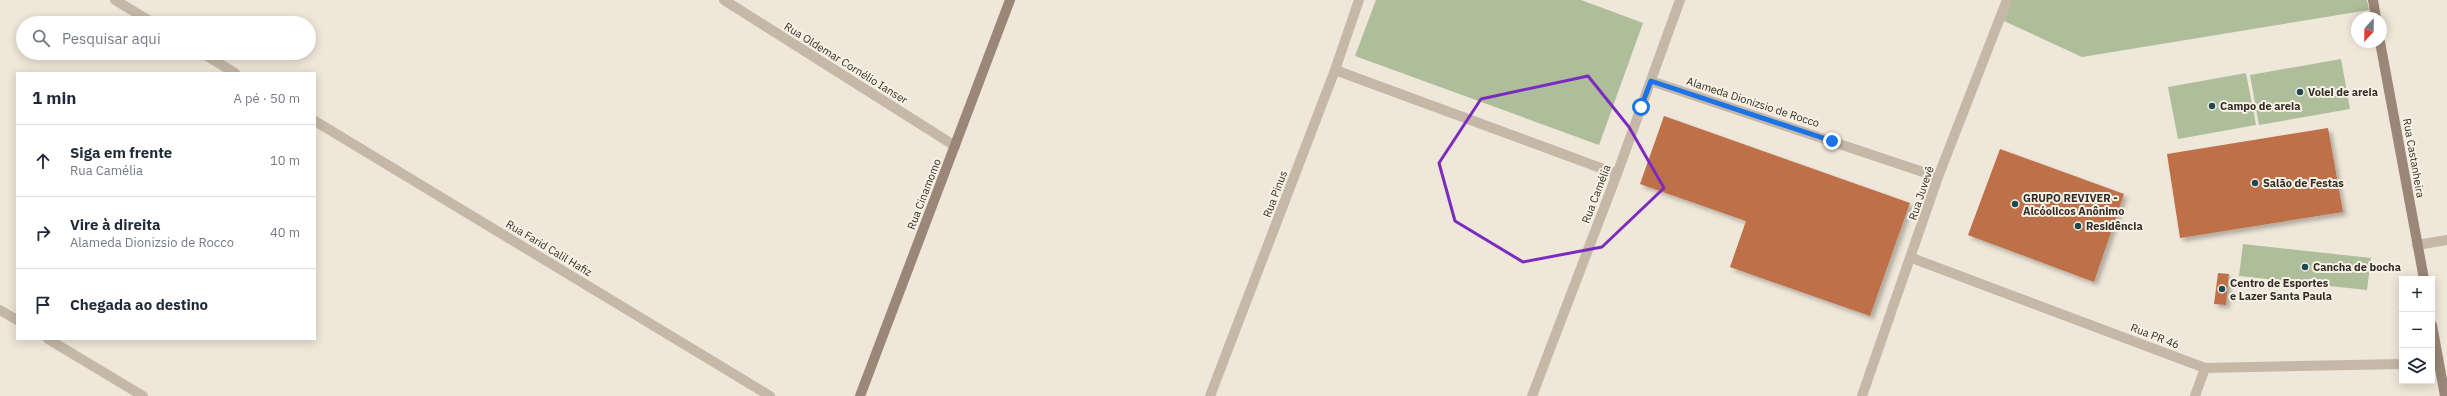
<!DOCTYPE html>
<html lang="pt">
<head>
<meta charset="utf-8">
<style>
	body { margin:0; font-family:"IBM Plex Sans",sans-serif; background:#f6f6f7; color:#1f2937 }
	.controls { position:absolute; right:12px; bottom:12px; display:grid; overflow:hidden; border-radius:0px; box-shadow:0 2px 10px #0003 }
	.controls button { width:36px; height:36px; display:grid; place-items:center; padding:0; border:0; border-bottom:1px solid #e0e1e3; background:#fff; color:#1f2937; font:20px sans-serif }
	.compass { position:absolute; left:2351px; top:12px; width:36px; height:36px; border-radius:50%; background:#fff; box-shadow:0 2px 10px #0003; rotate:202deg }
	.stop { position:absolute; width:12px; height:12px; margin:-9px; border:3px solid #1a73e8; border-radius:50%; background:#fff }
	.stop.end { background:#1a73e8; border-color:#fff; box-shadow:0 1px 4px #0008 }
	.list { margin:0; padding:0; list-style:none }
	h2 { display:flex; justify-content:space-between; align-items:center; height:52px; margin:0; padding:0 16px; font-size:17px }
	h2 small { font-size:13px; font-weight:400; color:#747a83 }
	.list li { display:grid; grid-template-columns:26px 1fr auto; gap:12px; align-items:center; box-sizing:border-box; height:72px; padding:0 16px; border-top:1px solid #e0e1e3 }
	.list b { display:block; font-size:15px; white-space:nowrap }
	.list p { margin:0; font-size:13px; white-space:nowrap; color:#747a83 }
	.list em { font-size:13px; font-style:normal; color:#747a83 }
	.icon { flex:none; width:22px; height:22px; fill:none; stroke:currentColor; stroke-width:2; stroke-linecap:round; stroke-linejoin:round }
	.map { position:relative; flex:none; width:2447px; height:396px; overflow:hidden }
	.search { position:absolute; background:#fff; box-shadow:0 2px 10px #0003; left:16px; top:16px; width:300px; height:44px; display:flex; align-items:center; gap:10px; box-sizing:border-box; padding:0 14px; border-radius:22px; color:#747a83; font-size:15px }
	.panel { position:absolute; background:#fff; box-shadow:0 2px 10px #0003; left:16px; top:72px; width:300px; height:268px; border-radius:0px }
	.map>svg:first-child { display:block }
</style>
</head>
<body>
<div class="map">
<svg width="2447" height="396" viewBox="0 0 2447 396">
	<defs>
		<filter id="shadow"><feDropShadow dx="3.5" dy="3.5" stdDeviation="2" flood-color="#0004"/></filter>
	</defs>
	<rect width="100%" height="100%" fill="#efe7d9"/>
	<path fill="#aebd9a" d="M1376,0H1581L1643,23L1599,145L1355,56Z
		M2011,0H2367L2369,10L2082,57L2004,21Z
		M2341,59L2350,109L2259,125L2250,75Z
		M2246,73L2256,125L2178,139L2168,87Z
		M2243,244L2371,258L2367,290L2239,276Z"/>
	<path fill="#be7049" filter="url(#shadow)" d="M1664,116L1910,203L1870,316L1730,267L1746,221L1640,184Z
		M2328,128L2343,212L2180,238L2167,154Z
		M2000,149L2124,194L2094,282L1968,235Z
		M2218,273L2229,274L2226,305L2214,304Z"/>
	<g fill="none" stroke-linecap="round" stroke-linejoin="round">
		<path stroke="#c6b8a6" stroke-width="10" d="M115,0L153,23
			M724,0L955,146
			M202,53L235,73
			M1335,70L1617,174
			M1651,81L1938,177
			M315,121L770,396
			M2417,245L2447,240
			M1912,258L2205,368L2402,364
			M0,310L17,320
			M48,339L143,396
			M1210,396L1335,70L1359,0
			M1532,396L1617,174L1680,0
			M1862,396L1938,177L2007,0
			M2195,396L2205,368"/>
		<path stroke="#9a8778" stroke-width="10" d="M2373,0L2376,18
			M2380,42L2424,279
			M2432,325L2445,396
			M860,396L1010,0"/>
	</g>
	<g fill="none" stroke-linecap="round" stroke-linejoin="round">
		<path stroke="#1a73e8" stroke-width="5" d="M1641,107L1651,81L1832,141"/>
	</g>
	<path fill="none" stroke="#7b2cbf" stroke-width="3" stroke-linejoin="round" d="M1588,76L1629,127L1664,188L1602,247L1523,262L1455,221L1439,163L1481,99Z"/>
	<g fill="#1f4951" stroke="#f7f1e5" stroke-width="1.5">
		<circle cx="2300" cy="92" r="4"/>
		<circle cx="2212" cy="106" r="4"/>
		<circle cx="2255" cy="183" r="4"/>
		<circle cx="2015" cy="204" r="4"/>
		<circle cx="2078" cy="226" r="4"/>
		<circle cx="2305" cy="267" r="4"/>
		<circle cx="2222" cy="289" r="4"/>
	</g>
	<g text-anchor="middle" stroke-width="4" stroke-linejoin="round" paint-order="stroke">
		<g font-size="11" fill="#332c26" stroke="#f7f1e5">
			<text transform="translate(846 63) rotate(32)" y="4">Rua Oldemar Cornélio Ianser</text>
			<text transform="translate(1753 102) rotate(18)" y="4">Alameda Dionizsio de Rocco</text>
			<text transform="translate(2414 158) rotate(80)" y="4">Rua Castanheira</text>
			<text transform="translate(1921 193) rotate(-71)" y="4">Rua Juvevê</text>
			<text transform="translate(924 194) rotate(-69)" y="4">Rua Cinamomo</text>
			<text transform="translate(1275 194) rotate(-69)" y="4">Rua Pinus</text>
			<text transform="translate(1596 194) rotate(-69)" y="4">Rua Camélia</text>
			<text transform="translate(549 248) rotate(31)" y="4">Rua Farid Calil Hafiz</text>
			<text transform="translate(2155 336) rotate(21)" y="4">Rua PR 46</text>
		</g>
		<g font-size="11" font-weight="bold" fill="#332c26" stroke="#f7f1e5" text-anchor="start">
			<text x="2308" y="96">Volei de areia</text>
			<text x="2220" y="110">Campo de areia</text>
			<text x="2263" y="187">Salão de Festas</text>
			<text x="2023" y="202">GRUPO REVIVER -<tspan x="2023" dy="13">Alcóolicos Anônimo</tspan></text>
			<text x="2086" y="230">Residência</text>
			<text x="2313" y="271">Cancha de bocha</text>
			<text x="2230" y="287">Centro de Esportes<tspan x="2230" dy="13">e Lazer Santa Paula</tspan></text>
		</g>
	</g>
</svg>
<div class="controls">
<button>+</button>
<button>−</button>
<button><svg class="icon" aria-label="layers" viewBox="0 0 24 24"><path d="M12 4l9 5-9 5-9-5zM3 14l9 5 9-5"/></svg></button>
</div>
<svg class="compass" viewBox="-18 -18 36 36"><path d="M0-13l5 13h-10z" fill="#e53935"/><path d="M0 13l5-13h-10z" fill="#747a83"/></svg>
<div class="stop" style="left:1641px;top:107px"></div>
<div class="stop end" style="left:1832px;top:141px"></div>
<div class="search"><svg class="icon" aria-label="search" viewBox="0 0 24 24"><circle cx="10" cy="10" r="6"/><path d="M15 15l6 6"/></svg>Pesquisar aqui</div>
<section class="panel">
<h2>1 min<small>A pé · 50 m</small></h2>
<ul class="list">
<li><svg class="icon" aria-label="ahead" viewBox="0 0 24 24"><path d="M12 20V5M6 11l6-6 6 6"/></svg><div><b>Siga em frente</b><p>Rua Camélia</p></div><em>10 m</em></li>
<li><svg class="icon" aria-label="right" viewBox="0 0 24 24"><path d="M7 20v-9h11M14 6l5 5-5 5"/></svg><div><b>Vire à direita</b><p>Alameda Dionizsio de Rocco</p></div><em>40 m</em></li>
<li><svg class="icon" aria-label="arrive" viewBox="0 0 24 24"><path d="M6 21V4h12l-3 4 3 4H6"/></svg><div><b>Chegada ao destino</b></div></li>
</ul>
</section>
</div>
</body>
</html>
